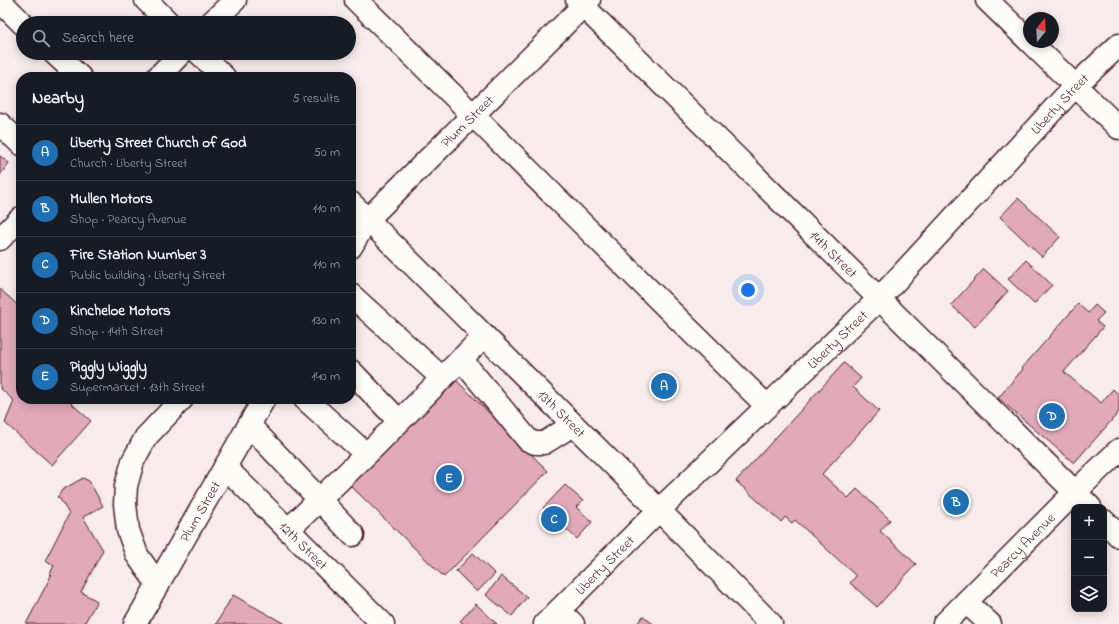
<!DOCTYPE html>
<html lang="en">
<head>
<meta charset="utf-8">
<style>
	body { margin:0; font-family:"Indie Flower",sans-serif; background:#242831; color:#f1f3f6 }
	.controls { position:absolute; right:12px; bottom:12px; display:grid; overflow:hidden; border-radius:8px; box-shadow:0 2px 10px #0003 }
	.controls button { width:36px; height:36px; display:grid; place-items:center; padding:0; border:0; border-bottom:1px solid #363941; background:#171b24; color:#f1f3f6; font:20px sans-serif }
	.compass { position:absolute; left:1023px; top:12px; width:36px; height:36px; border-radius:50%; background:#171b24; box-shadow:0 2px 10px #0003; rotate:18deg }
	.you { position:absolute; left:748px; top:290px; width:14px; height:14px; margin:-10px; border:3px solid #fff; border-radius:50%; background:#1a73e8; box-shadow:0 0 0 6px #1a73e833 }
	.badge { display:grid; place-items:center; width:26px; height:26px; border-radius:50%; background:#1f6fb2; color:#fff; font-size:13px; font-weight:700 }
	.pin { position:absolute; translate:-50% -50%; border:2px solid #fff; box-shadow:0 1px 4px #0006 }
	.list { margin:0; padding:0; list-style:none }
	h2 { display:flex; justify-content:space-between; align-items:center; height:52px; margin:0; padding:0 16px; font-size:17px }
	h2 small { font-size:13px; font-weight:400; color:#9ea1a6 }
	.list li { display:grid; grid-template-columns:26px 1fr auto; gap:12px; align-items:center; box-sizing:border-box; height:56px; padding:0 16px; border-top:1px solid #363941 }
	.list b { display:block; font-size:15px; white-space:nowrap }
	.list p { margin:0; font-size:13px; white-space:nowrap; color:#9ea1a6 }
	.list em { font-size:13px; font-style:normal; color:#9ea1a6 }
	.icon { flex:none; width:22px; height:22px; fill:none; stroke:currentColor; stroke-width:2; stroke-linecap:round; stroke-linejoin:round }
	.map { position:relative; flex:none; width:1119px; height:624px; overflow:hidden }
	.search { position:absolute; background:#171b24; box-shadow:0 2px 10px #0003; left:16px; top:16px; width:340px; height:44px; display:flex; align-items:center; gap:10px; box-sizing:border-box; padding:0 14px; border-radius:22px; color:#9ea1a6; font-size:15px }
	.panel { position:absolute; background:#171b24; box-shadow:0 2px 10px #0003; left:16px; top:72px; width:340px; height:332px; border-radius:16px }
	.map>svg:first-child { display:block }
</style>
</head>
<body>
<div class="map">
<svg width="1119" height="624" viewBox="0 0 1119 624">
	<rect width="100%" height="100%" fill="#f7ebeb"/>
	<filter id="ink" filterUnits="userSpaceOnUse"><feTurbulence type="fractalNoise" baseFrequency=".025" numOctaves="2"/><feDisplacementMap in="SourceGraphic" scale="8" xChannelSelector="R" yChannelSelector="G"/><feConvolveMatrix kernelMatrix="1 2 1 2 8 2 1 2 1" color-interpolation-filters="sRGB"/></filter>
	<g filter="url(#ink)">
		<path fill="#e1a9ba" stroke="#4a1f2b" d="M0,156L9,163L0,175Z
			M1018,198L1060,237L1042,257L1000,217Z
			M1026,260L1052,285L1034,304L1008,279Z
			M984,269L1008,291L975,327L951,305Z
			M0,289L21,308V399H75L71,403L91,421L52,465L5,423L14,401L0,388Z
			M1078,304L1088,313L1095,305L1104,313L1096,321L1103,327L1064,372L1101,403L1113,389L1119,395V412L1074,463L998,398L1023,369L1022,368Z
			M844,363L861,378L853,387L879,411L822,474L848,498L857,489L890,520L880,531L916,564L877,607L850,583L856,576L795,520L792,523L785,517L781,522L736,481Z
			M455,379L548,471L444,577L350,485Z
			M83,478L89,481L103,506L83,517L103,550L81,592L97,601L84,624H26L51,576L50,573L54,566L45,561L69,514L60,499L57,497L59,495L62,490Z
			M565,485L583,501L576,507L592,522L577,539L543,508Z
			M473,553L495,574L477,592L456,571Z
			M501,576L527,597L512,616L486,595Z
			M233,595L285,624H216Z
			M476,604L497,624H464L460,621Z
			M643,616L653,624H637Z"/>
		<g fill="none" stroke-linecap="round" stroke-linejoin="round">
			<defs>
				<g id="minor">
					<path d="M146,0L169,23"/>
					<path d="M356,0C494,134 629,272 767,406"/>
					<path id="s1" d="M577,0L1090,507"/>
					<path d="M987,0L1029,41"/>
					<path d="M0,1L23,24"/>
					<path d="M211,23L235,0"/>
					<path d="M1030,42L1119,128"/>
					<path d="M54,53L80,77"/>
					<path d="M199,53L224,77"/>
					<path d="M158,77L181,53"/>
					<path d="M0,124L21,144"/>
					<path id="s2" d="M351,203L659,510L771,624"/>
					<path d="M0,239L21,218"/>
					<path id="s3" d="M351,247L367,220L589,0"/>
					<path d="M351,295L442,378"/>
					<path d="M461,359L528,440L535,443H544L573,425"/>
					<path d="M351,371L399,421"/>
					<path d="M305,399L366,454"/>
					<path d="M249,425L353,535"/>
					<path id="s4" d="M225,467L383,624"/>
					<path d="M1104,521L1119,536"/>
					<path d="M288,530L375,446L484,336"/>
					<path d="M158,585L137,555L128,530L125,504L126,486L133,461L146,437L182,399"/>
					<path d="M966,602L990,624"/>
					<path d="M559,610L573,624"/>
					<path id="s5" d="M135,624L264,399"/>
					<path id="s6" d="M545,624L659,510L879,299L1075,86L1119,45"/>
					<path id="s7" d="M944,624L1075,492L1119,450"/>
				</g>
			</defs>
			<use href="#minor" stroke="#4a1f2b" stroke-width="25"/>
			<use href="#minor" stroke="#fdfcf7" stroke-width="22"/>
		</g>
	</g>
	<g text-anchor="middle" stroke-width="3.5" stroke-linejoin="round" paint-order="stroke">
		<g font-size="14" fill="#4a1f2b" stroke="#fdfcf7">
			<text dy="5" stroke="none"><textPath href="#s6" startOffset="732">Liberty Street</textPath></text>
			<text dy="5" stroke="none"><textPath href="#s3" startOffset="172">Plum Street</textPath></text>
			<text dy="5" stroke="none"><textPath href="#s1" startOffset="361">14th Street</textPath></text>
			<text dy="5" stroke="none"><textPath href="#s6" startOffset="408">Liberty Street</textPath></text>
			<text dy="5" stroke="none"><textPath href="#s2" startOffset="298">13th Street</textPath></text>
			<text dy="5" stroke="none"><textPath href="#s5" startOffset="130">Plum Street</textPath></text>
			<text dy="5" stroke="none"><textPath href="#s4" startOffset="111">12th Street</textPath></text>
			<text dy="5" stroke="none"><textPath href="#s7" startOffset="111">Pearcy Avenue</textPath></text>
			<text dy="5" stroke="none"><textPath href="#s6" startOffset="84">Liberty Street</textPath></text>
		</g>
	</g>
</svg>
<div class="controls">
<button>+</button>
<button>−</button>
<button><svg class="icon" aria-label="layers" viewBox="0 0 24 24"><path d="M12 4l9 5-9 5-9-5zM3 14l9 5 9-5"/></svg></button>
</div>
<svg class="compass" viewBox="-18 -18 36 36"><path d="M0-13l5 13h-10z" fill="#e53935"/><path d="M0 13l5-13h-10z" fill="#9ea1a6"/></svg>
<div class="you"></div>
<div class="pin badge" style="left:664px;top:386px">A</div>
<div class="pin badge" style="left:956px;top:502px">B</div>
<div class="pin badge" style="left:554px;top:519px">C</div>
<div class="pin badge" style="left:1052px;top:416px">D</div>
<div class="pin badge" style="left:449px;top:478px">E</div>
<div class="search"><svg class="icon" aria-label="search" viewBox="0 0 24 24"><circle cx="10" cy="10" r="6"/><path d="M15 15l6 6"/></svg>Search here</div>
<section class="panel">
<h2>Nearby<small>5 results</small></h2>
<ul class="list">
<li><span class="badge">A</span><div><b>Liberty Street Church of God</b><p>Church · Liberty Street</p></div><em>50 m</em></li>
<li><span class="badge">B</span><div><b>Mullen Motors</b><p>Shop · Pearcy Avenue</p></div><em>110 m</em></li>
<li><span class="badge">C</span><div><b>Fire Station Number 3</b><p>Public building · Liberty Street</p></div><em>110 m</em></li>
<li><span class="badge">D</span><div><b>Kincheloe Motors</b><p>Shop · 14th Street</p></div><em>130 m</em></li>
<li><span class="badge">E</span><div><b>Piggly Wiggly</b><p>Supermarket · 13th Street</p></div><em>140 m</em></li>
</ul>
</section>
</div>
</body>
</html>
